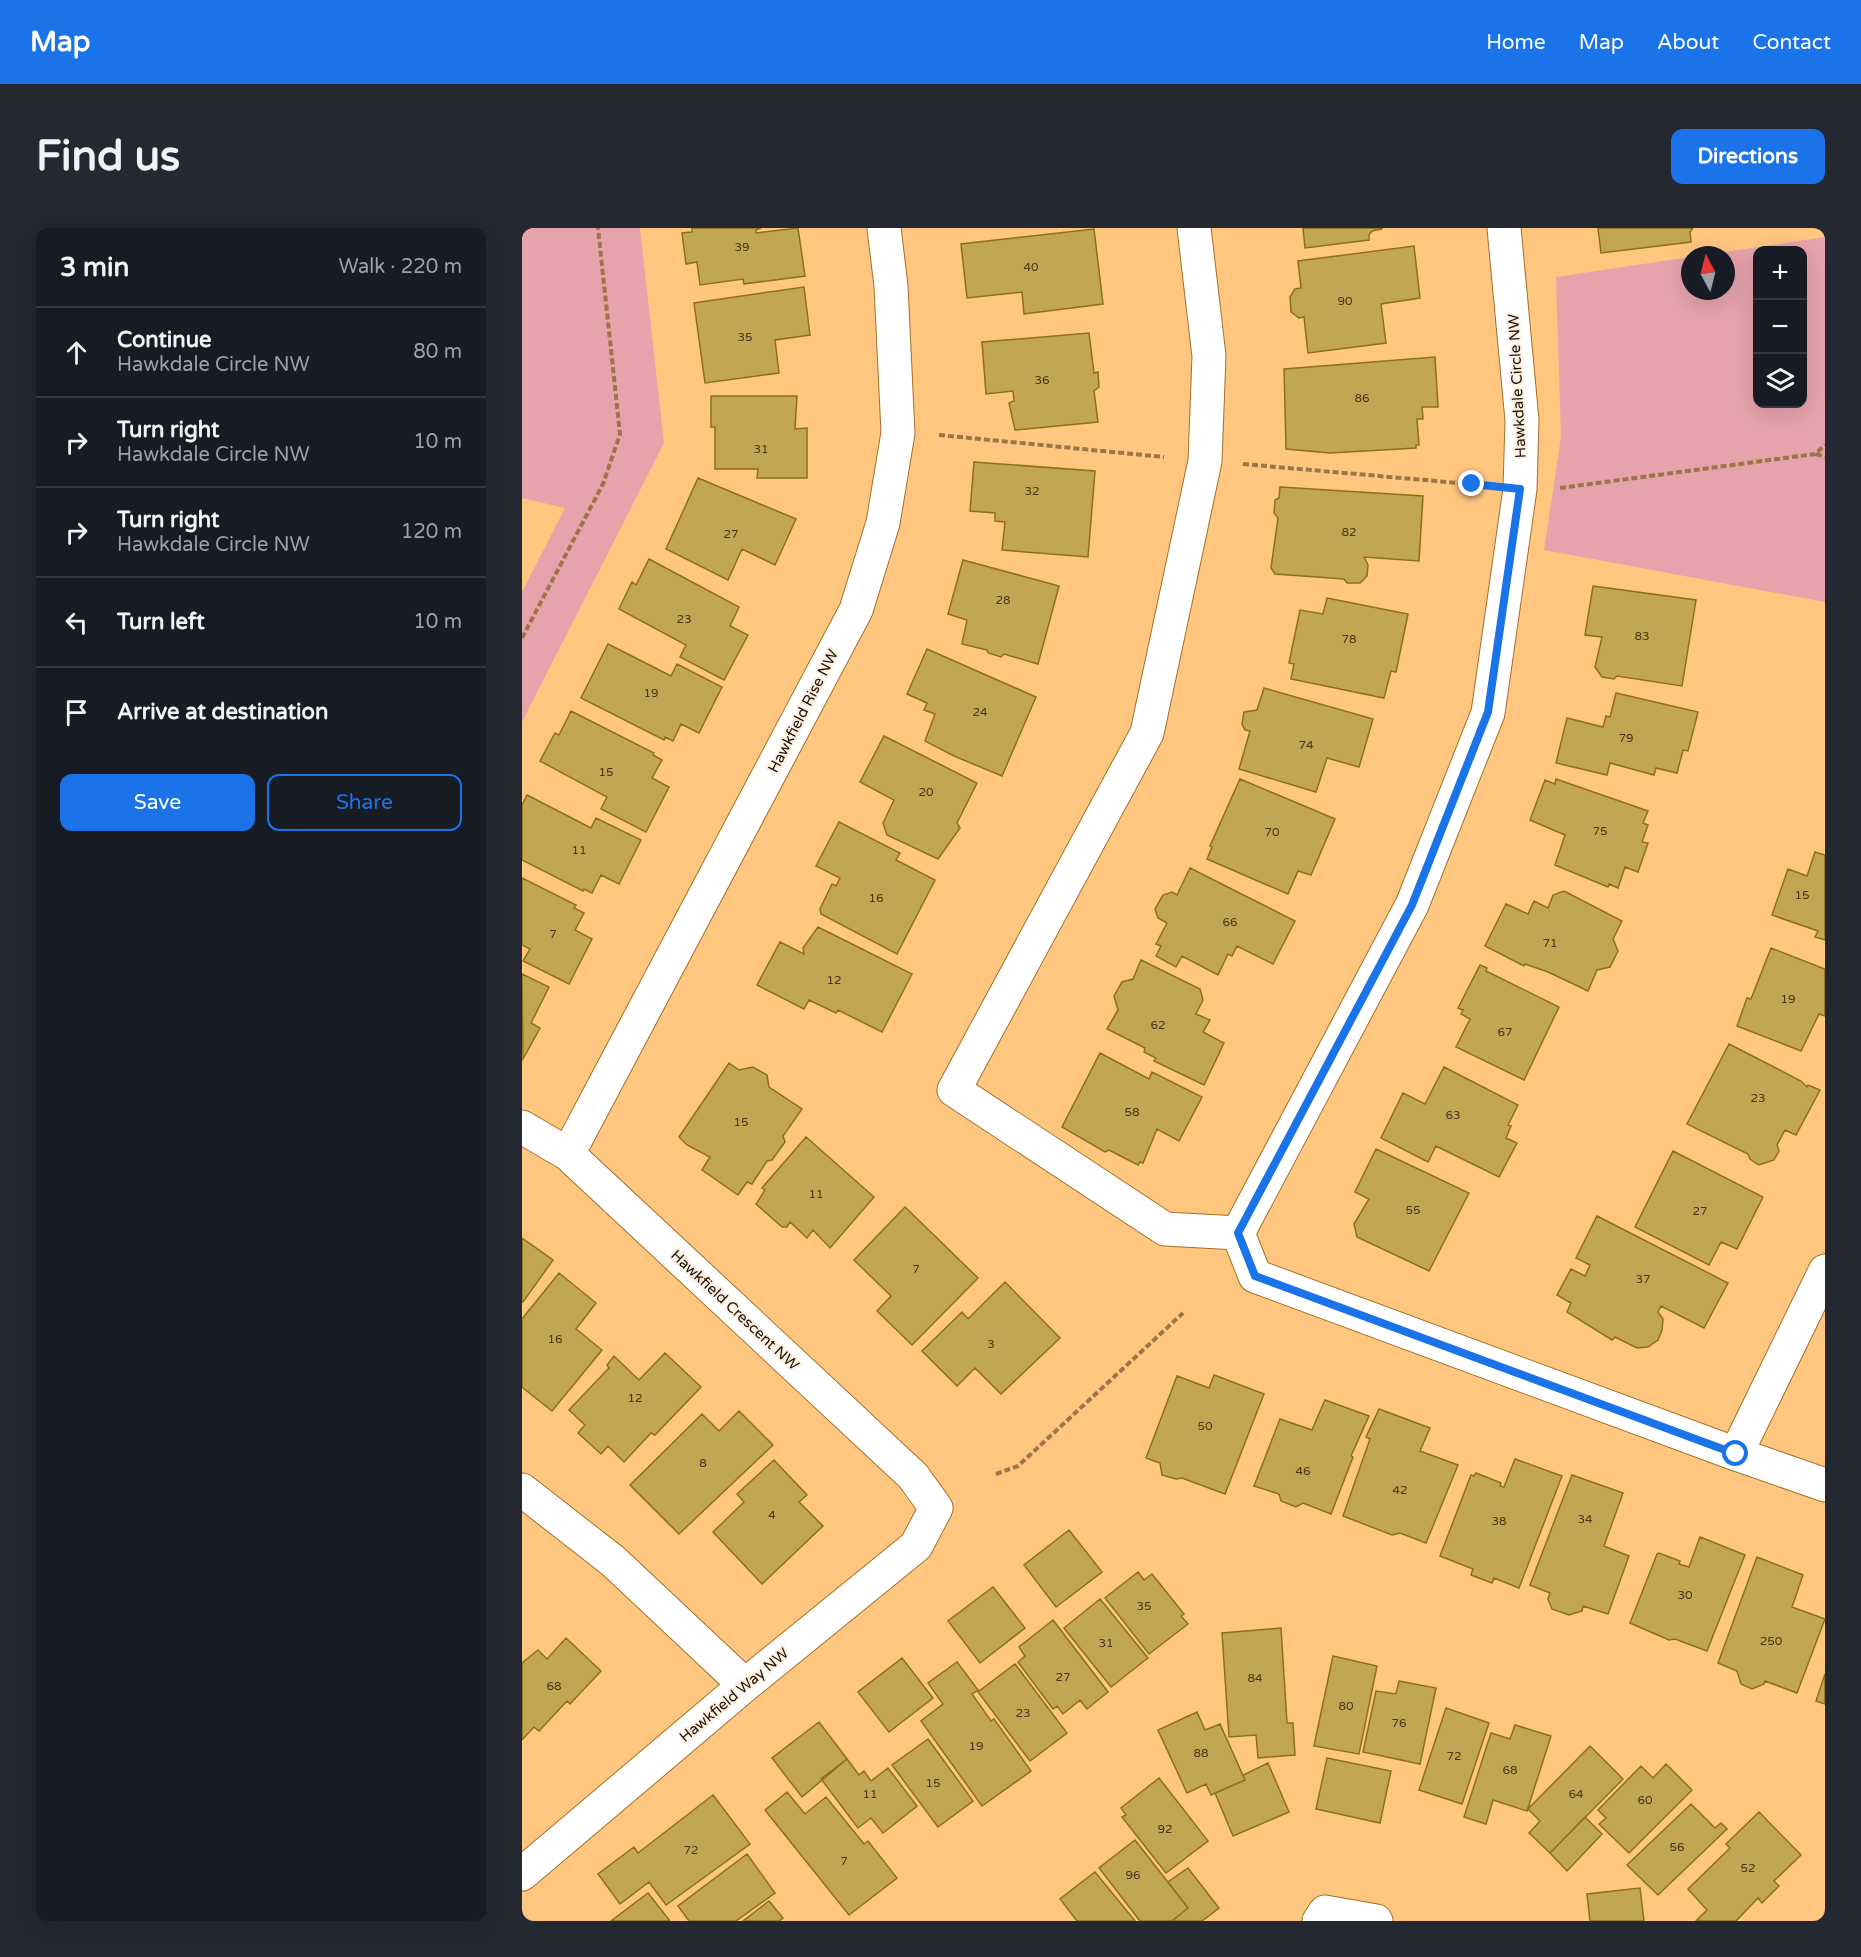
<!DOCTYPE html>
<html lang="en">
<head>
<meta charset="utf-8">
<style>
	body { margin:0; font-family:"Varela Round",sans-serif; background:#242831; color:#f1f3f6 }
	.controls { position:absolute; right:18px; top:18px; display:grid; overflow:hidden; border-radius:12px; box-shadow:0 6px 24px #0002 }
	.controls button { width:54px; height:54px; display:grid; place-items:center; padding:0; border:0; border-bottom:2px solid #363941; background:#171b24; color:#f1f3f6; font:30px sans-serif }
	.compass { position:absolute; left:1159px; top:18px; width:54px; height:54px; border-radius:50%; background:#171b24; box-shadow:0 6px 24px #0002; rotate:353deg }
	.stop { position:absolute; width:18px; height:18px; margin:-14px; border:4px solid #1a73e8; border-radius:50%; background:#fff }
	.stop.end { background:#1a73e8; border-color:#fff; box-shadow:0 2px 6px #0008 }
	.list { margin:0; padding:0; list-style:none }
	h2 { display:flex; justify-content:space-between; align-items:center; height:78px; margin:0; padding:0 24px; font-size:26px }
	h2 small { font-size:20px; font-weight:400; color:#9ea1a6 }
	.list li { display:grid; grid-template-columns:39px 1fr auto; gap:18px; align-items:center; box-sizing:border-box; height:90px; padding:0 24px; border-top:2px solid #363941 }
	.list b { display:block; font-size:22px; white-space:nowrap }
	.list p { margin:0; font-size:20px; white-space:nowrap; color:#9ea1a6 }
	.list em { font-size:20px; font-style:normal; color:#9ea1a6 }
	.actions { display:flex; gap:12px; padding:18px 24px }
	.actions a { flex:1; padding:14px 0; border:2px solid #1a73e8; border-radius:12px; text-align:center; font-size:21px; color:#1a73e8 }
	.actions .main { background:#1a73e8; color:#fff }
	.icon { flex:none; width:33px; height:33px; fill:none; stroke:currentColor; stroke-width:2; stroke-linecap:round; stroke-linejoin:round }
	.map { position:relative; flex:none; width:1303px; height:1693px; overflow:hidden; border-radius:12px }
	header { display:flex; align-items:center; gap:36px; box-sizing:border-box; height:84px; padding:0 30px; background:#1a73e8; color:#fff }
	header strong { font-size:28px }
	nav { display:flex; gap:33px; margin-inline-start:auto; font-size:21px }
	.intro { display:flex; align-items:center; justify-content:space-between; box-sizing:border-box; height:144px; padding:0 36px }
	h1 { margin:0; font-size:42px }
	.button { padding:15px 27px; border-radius:12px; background:#1a73e8; color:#fff; font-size:21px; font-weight:700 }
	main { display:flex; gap:36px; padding:0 36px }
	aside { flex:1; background:#171b24; border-radius:12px; box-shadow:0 6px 24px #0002 }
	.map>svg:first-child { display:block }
</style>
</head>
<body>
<header>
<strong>Map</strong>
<nav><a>Home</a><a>Map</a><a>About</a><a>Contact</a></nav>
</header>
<div class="intro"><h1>Find us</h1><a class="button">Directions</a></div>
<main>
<aside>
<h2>3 min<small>Walk · 220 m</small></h2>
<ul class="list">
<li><svg class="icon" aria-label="ahead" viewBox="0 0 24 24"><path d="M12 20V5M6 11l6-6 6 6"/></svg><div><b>Continue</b><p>Hawkdale Circle NW</p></div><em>80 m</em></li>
<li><svg class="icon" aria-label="right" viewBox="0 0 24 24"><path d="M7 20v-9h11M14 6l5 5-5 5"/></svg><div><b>Turn right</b><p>Hawkdale Circle NW</p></div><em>10 m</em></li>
<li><svg class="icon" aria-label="right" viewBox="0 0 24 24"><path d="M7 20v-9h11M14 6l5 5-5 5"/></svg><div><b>Turn right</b><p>Hawkdale Circle NW</p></div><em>120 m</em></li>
<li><svg class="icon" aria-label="left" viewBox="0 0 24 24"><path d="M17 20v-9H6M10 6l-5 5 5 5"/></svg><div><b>Turn left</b></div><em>10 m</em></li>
<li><svg class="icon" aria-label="arrive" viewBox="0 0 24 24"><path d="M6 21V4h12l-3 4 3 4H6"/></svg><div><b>Arrive at destination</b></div></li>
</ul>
<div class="actions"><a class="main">Save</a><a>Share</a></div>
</aside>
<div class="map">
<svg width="1303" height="1693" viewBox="0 0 1303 1693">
	<rect width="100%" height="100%" fill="#ffc680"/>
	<path fill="#e6a3ab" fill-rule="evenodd" d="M0,0H118L142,215L0,494V364L43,280L0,270Z
		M1303,9V374L1022,322L1039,209L1034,49L1168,29V63H1204V27H1183ZM1280,22V176H1236V22Z"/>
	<path fill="#c3a653" stroke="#8c7113" stroke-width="1.5" d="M170,0H239L234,2V5L276,0L283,48L222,56L221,51L178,57L175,34L164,36L160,5L170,4Z
		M781,0H860V1L850,3L847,7V12L783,20Z
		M1076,0H1171L1168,4L1169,14L1079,25Z
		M572,1L581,76L502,86L500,64L445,70L439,16Z
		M892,18L898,70L859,76L864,115L786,125L782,89L777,90L769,84L768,69L773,61L779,60L776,33Z
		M282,59L288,107L253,112L257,145L183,155L172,75Z
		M567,105L572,145L576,144L577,159L572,163L576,194L493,202L487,175L492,173L491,163L464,166L460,114Z
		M913,129L916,179H900L901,191H895L897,217H894V220L808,225L764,221L762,141Z
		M189,168H275L273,201L285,200V250H235L236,241H193V199H189Z
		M452,234L573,243L566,329L480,322L483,294L473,293V285L448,283Z
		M176,250L274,291L253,337L220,321L206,352L144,321Z
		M758,259L901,268L897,333L842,329L846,337L845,348L838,355H825L822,351L753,346L749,340L756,290L752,285L753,272L757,270Z
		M127,331L217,379L208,398L226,407L202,452L158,429L164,417L97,381L110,354L114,357Z
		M441,332L537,358L516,436L482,426L479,429L466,425L465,422L440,416L445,392L426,386Z
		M1071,358L1174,372L1160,458L1095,448L1092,451L1080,449L1073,439L1080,409L1063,407Z
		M805,370L886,386L874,444L869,443L862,470L769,451L772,436L767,435L778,382L801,386Z
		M86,416L149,448L155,436L200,459L177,505L159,496L151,513L143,509L142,512L59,470Z
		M405,421L514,469L480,548L432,528L403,513L413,486L402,482L405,475L385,466Z
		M742,460L851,491L837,539L805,530L794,564L717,541L728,503L723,502L720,496L722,484L735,482Z
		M1094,465L1176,484L1166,523L1161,522L1155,545L1134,540L1132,547L1088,535L1085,547L1034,535L1045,490L1081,499L1084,488L1088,489Z
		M49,483L132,525L131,527L140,532L130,550L147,559L124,604L79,581L85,569L18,533L33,505L37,507Z
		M362,508L455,555L435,595L438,600L416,631L365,607L361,595L372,572L338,554Z
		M718,551L813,591L789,647L776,643L766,666L685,631L690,619L688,618Z
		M1034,551L1126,583L1121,595L1126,597L1120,614L1126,615L1116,644L1103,639L1096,660L1087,656L1086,659L1033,637L1043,607L1008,592L1023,552L1033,556Z
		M5,567L69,600L74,590L119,612L97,656L79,647L70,665L62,661L61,663L0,632V577Z
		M317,594L378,625L374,632L413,652L375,726L299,686L298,681L310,656L314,658L318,650L294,638Z
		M1293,624L1303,627V712L1293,709L1296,703L1250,687L1266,641L1285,648Z
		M668,640L773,693L751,736L715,718L710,728L706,726L696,747L660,728L654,739L634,728L639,718L634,716L645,695L636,690L633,681L641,667L650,664L655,667Z
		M0,650L54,677L52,680L62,685L53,702L70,711L47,756L1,733L8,721L0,717Z
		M1042,663L1100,693L1091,711L1096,723L1088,739L1075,742L1066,763L1026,744L1003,736L1002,738L963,718L984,676L1006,686L1012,673L1026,680L1031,667Z
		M296,699L390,746L360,804L316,782L314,785L287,772L282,781L235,757L258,714L282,726L281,720Z
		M1249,720L1303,741V788L1297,786L1279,823L1215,798L1225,770L1229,771Z
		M619,732L678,761L681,772L674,786L688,792L681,804L702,815L682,857L632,833L634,830L622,824L623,820L585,801L596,782L592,768L600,754L611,751Z
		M958,737L965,740L964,743L1037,779L1002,852L934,819L948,791L939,786L941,782L936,780Z
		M0,746L27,759L9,795L18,800L1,831Z
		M1207,816L1279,853L1285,859L1286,857L1298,862L1274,907L1263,902L1255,917L1257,923L1252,932L1237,937L1228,931L1226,926L1165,896Z
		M578,825L627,851L630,844L680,869L657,913L635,901L621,935L618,934L616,937L587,922L583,924L540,899Z
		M207,835L217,842L231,839L245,847L247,859L280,881L261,908L263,914L250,932L245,933L230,956L225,954L216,967L180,942L188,929L165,917L157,909Z
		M922,839L996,877L986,897L989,898L984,910L995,915L977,949L914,918L906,934L859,910L881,865L903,876Z
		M284,909L352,969L308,1020L291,1002L285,1010L268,994L265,999H260L234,976L243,962L240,960Z
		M854,921L947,965L907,1043L835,1009L832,996L847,971L833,964Z
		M1151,923L1241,969L1215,1021L1199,1014L1187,1037L1113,999Z
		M383,979L456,1050L390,1117L355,1083L369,1068L332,1032Z
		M1075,988L1206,1055L1182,1100L1139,1078L1136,1084L1141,1091L1140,1102L1136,1112L1126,1119L1115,1120L1093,1109L1090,1112L1045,1084L1049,1075L1035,1067L1049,1041L1063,1048L1068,1037L1054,1030Z
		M0,1010L31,1032L1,1074H0Z
		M37,1045L74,1075L54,1101L80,1122L30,1183L0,1159V1091Z
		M483,1054L538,1110L479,1166L453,1140L435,1158L400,1123L440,1084L446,1091Z
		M143,1125L179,1159L133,1207L129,1205L102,1234L86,1218L79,1226L56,1205L63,1197L47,1182L87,1140L85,1137L92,1128L117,1152Z
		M692,1147L742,1166L703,1266L660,1250L654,1251L640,1247L638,1235L624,1230L655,1148L687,1160Z
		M803,1172L847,1188L829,1228L831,1229L809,1286L781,1275L774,1279L759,1273L757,1266L732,1258L758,1191L790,1202Z
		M857,1181L908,1200L898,1223L936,1237L904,1315L878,1305L870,1307L821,1288L848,1211L844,1209Z
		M217,1183L251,1217L157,1306L108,1257L180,1186L197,1203Z
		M993,1231L1040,1248L997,1360L972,1350L970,1355L949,1347L951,1341L918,1328L949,1247L952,1248L954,1245L979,1255L978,1258L982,1259Z
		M252,1232L285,1267L277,1274L301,1298L240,1356L191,1304L222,1274L215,1266Z
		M1050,1247L1101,1265L1082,1318L1107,1328L1086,1386L1061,1378L1060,1383L1047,1387L1030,1381L1026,1371L1028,1365L1008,1357Z
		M547,1302L580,1344L534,1379L502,1337Z
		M1178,1309L1223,1327L1185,1423L1153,1411L1147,1412L1108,1395L1135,1326L1137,1325L1158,1333L1157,1336L1167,1339Z
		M1235,1329L1281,1347L1270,1379L1303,1391L1275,1465L1243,1453L1242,1456L1230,1461L1219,1456L1215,1443L1196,1435Z
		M616,1344L622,1352L630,1346L662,1386L659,1388L666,1396L627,1426L583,1370Z
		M471,1359L503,1400L458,1435L426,1393Z
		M578,1371L626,1430L589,1459L542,1400Z
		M531,1392L586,1464L565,1481L558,1472L541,1486L535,1478L531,1481L496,1434L503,1428L497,1419Z
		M759,1400L765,1495H771L773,1527L736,1530L734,1507L707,1509L700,1405Z
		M44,1410L79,1443L48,1476L45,1473L17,1503L12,1499L0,1512V1435L16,1422L25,1431Z
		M811,1428L855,1438L837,1526L792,1518Z
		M380,1430L411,1470L367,1504L336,1464Z
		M435,1434L456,1462L450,1466L469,1493L472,1491L509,1543L460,1578L399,1493L421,1476L406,1455Z
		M493,1436L545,1505L508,1533L456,1464Z
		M1303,1446V1476L1294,1473Z
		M877,1453L914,1460L898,1536L841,1524L854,1463L874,1466Z
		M924,1480L967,1495L940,1576L897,1562Z
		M675,1484L683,1502L698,1496L723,1552L689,1567L684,1556L665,1565L636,1502Z
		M297,1494L325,1531L280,1569L250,1530Z
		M993,1497L1029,1508L1005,1583L971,1572L964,1596L942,1589L969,1505L988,1511Z
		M406,1511L451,1573L416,1599L370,1537Z
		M1068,1518L1101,1551L1028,1625L1007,1605L1018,1593L1006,1581Z
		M805,1530L869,1543L858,1595L794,1581Z
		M325,1531L337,1547L342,1543L349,1553L366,1540L395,1578L361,1605L349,1590L336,1600L299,1551Z
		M746,1535L767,1584L711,1608L693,1565L723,1552L721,1547Z
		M1144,1536L1170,1562L1107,1625L1077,1596L1084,1590L1076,1582L1119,1538L1131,1550Z
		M637,1550L686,1613L644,1645L600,1589L604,1587L599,1580Z
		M265,1564L283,1586L304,1569L342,1616L346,1613L375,1650L327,1687L243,1582Z
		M191,1567L228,1616L144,1677L127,1654L98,1676L76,1646L112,1619L116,1625Z
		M1169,1576L1193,1600L1199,1595L1205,1601L1136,1667L1105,1637Z
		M1237,1584L1279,1627L1252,1653L1257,1658L1240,1675L1236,1670L1214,1693H1174L1185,1682L1166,1661L1208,1620L1204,1616Z
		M1063,1589L1080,1606L1045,1643L1028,1625Z
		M613,1612L666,1680L650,1693H618L577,1640Z
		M225,1626L253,1665L214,1693H167L156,1678Z
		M666,1640L697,1680L680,1693H650L666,1680L646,1654Z
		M573,1644L613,1693H555L538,1671Z
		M1118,1660L1122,1693H1068L1065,1666Z
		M126,1665L148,1693H89Z
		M247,1673L261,1690L257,1693H221Z"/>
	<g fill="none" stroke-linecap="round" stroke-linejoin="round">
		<defs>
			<path id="minor" d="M672,0L687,128L683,233L625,505L432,862L643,1001L716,1005
				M982,0L1000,192L998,261L966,485L890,677L716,1005L733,1048L1214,1226L1303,1043
				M0,899L46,926L391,1248L414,1280L394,1318L223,1457L0,1646
				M46,926L334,382L361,295L376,205L369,58L362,0
				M1214,1226L1303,1257
				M0,1262L91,1333L223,1457
				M797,1693L803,1684L854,1693"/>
		</defs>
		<use href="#minor" stroke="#a46f27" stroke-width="35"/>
		<path stroke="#9b7547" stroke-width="4" stroke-dasharray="6 3" stroke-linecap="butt" d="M417,207L642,229
			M1294,226L1303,229
			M721,236L959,257
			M1038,260L1293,226L1303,217
			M0,410L81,256L98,206L76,0
			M474,1246L496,1238L661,1085"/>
		<use href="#minor" stroke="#fff" stroke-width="33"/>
	</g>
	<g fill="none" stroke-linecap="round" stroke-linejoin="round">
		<path stroke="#1a73e8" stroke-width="8" d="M950,256L998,261L966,484L890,677L716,1005L733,1048L1214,1226"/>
	</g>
	<g text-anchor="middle" stroke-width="4.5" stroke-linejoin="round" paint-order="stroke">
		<g font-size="12" fill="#483515">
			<text x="220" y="23">39</text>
			<text x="509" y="43">40</text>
			<text x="823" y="77">90</text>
			<text x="223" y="113">35</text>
			<text x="520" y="156">36</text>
			<text x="840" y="174">86</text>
			<text x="239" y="225">31</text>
			<text x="510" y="267">32</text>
			<text x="827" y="308">82</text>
			<text x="209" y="310">27</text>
			<text x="481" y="376">28</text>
			<text x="162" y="395">23</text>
			<text x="1120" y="412">83</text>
			<text x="827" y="415">78</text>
			<text x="129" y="469">19</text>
			<text x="458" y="488">24</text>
			<text x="1104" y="514">79</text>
			<text x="784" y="521">74</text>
			<text x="84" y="548">15</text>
			<text x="404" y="568">20</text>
			<text x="1078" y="607">75</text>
			<text x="750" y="608">70</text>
			<text x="57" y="626">11</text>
			<text x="1280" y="671">15</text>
			<text x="354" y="674">16</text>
			<text x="708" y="698">66</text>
			<text x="31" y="710">7</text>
			<text x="1028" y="719">71</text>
			<text x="312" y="756">12</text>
			<text x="1266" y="775">19</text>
			<text x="636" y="801">62</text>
			<text x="983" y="808">67</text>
			<text x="1236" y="874">23</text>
			<text x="610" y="888">58</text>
			<text x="931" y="891">63</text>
			<text x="219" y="898">15</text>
			<text x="294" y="970">11</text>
			<text x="891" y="986">55</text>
			<text x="1178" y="987">27</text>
			<text x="394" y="1045">7</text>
			<text x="1121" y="1055">37</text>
			<text x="33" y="1115">16</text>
			<text x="469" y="1120">3</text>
			<text x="113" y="1174">12</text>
			<text x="683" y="1202">50</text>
			<text x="181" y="1239">8</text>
			<text x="781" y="1247">46</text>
			<text x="878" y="1266">42</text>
			<text x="250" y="1291">4</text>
			<text x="1063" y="1295">34</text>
			<text x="977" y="1297">38</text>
			<text x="1163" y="1371">30</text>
			<text x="622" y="1382">35</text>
			<text x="1249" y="1417">250</text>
			<text x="584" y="1419">31</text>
			<text x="541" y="1453">27</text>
			<text x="733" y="1454">84</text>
			<text x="32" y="1462">68</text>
			<text x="824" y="1482">80</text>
			<text x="501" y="1489">23</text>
			<text x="877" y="1499">76</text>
			<text x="454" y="1522">19</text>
			<text x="679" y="1529">88</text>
			<text x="932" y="1532">72</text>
			<text x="988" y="1546">68</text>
			<text x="411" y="1559">15</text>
			<text x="348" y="1570">11</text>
			<text x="1054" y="1570">64</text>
			<text x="1123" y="1576">60</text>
			<text x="643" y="1605">92</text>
			<text x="1155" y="1623">56</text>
			<text x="169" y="1626">72</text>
			<text x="322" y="1637">7</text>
			<text x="1226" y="1644">52</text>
			<text x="611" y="1651">96</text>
		</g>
		<g font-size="15" fill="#1f0f00" stroke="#fcf0e3">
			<text transform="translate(995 158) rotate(-93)" y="5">Hawkdale Circle NW</text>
			<text transform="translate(281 483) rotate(-63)" y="5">Hawkfield Rise NW</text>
			<text transform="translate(213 1082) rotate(43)" y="5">Hawkfield Crescent NW</text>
			<text transform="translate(212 1467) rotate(-40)" y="5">Hawkfield Way NW</text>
		</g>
	</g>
</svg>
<div class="controls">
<button>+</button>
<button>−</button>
<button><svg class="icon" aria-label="layers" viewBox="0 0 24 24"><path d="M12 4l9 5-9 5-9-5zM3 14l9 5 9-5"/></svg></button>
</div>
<svg class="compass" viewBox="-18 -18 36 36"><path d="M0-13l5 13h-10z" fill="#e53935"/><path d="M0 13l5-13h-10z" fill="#9ea1a6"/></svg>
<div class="stop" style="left:1214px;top:1226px"></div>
<div class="stop end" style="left:950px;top:256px"></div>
</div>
</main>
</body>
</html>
